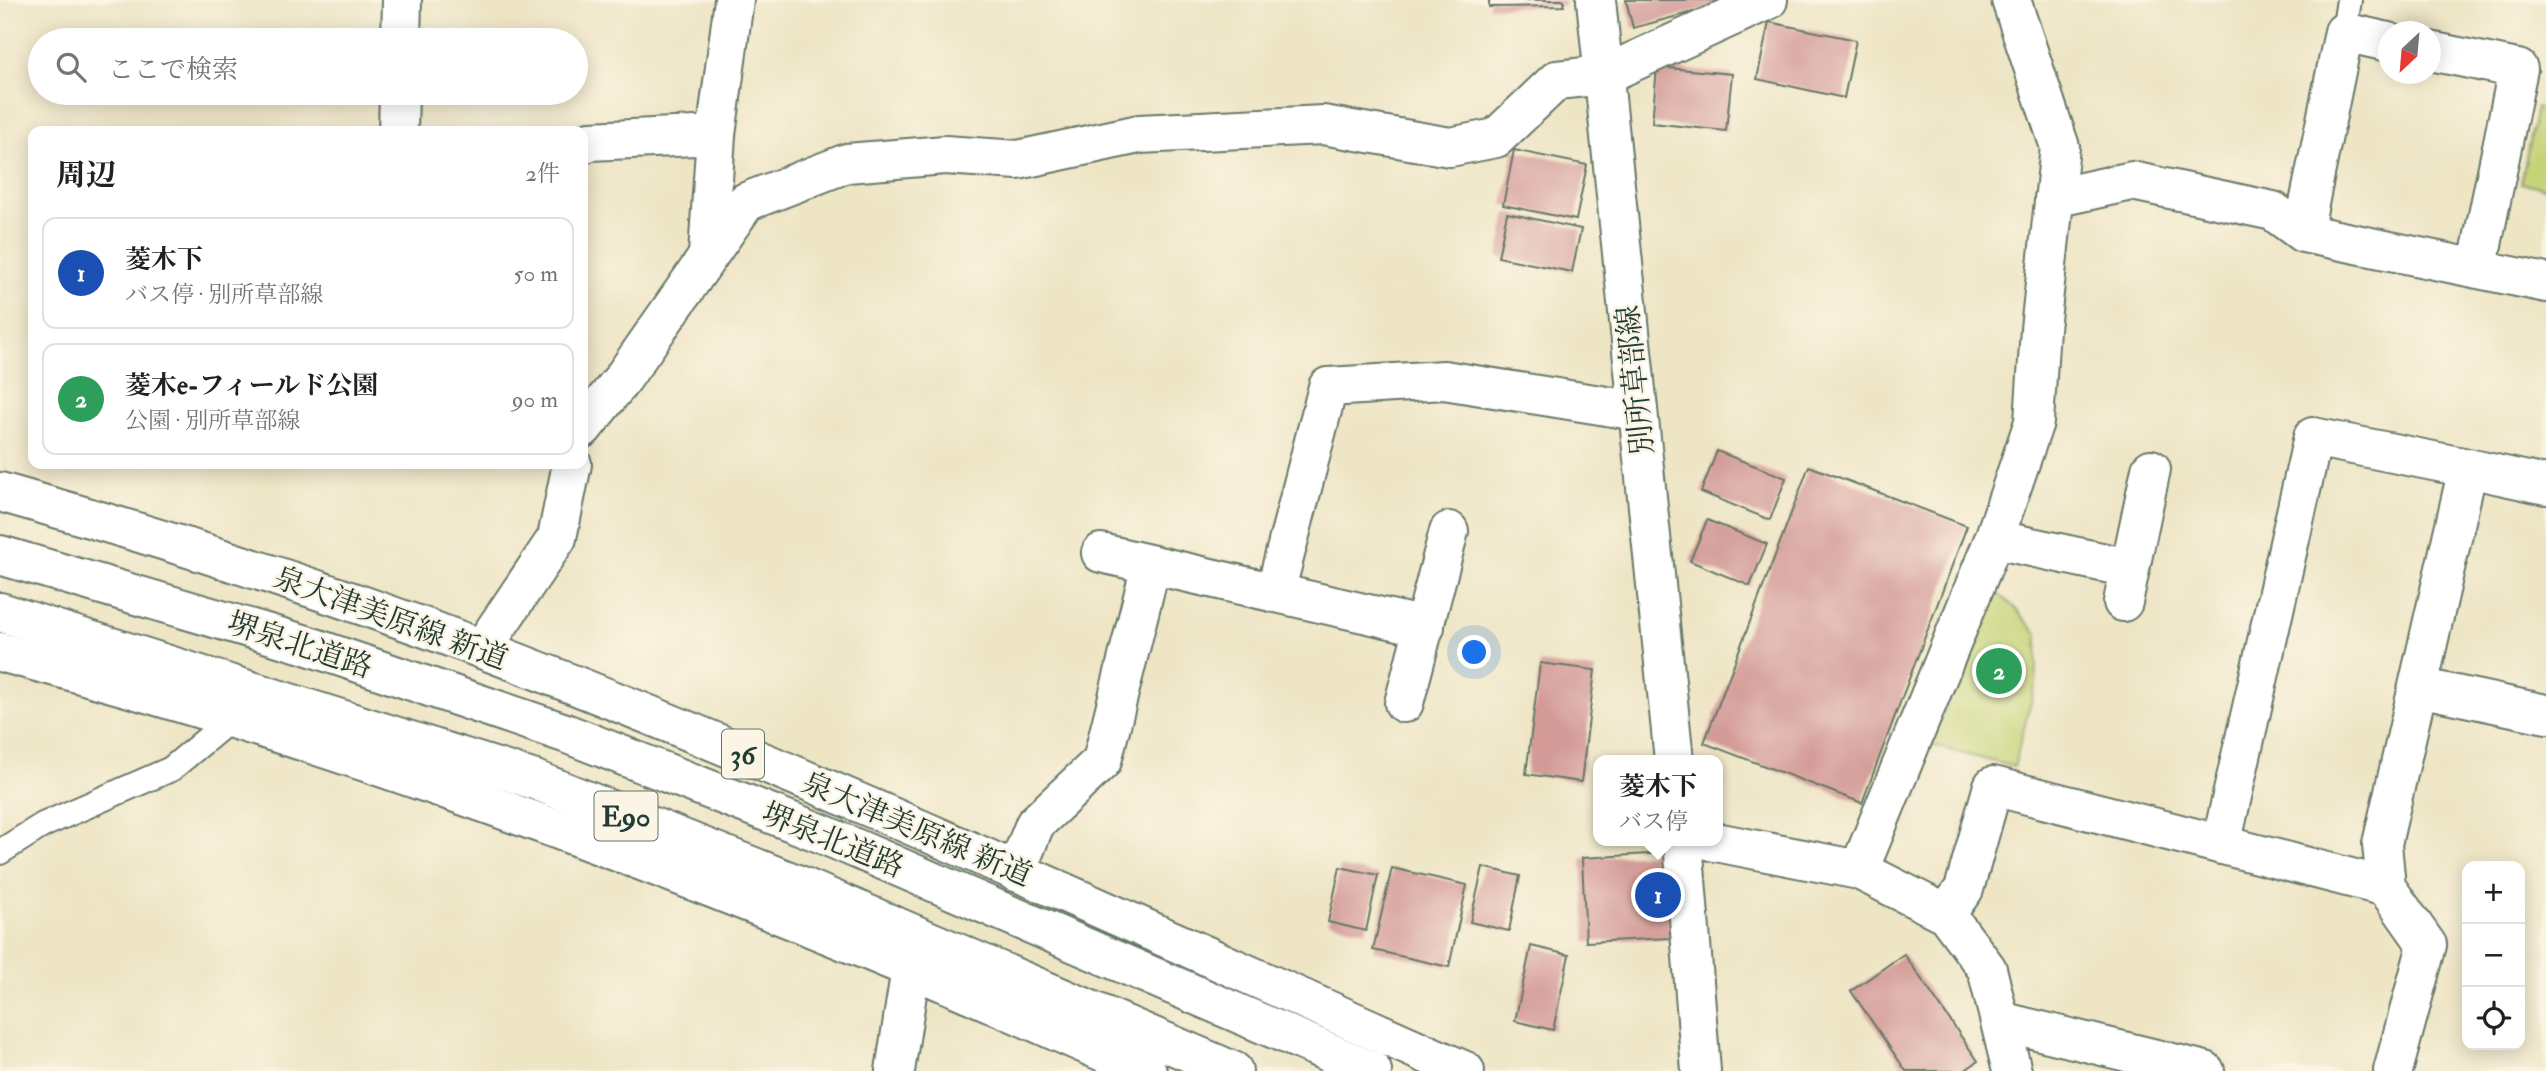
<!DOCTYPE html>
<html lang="ja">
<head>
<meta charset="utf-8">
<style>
	body { margin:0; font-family:"IM FELL Double Pica","Noto Serif JP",serif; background:#f6f6f6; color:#202124 }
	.controls { position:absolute; right:21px; bottom:21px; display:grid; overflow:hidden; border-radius:14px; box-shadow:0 4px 18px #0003 }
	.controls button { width:63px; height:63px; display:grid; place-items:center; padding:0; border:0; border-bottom:2px solid #e0e0e0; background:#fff; color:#202124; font:35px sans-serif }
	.compass { position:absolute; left:2378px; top:21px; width:63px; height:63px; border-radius:50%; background:#fff; box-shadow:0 4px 18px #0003; rotate:206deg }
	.you { position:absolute; left:1475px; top:653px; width:24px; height:24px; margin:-18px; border:5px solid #fff; border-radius:50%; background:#1a73e8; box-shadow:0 0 0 10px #1a73e833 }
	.badge { display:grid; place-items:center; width:46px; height:46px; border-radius:50%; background:#c8321e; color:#fff; font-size:23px; font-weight:700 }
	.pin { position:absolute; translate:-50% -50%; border:4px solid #fff; box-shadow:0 2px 7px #0006 }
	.popup { position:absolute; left:1593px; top:755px; width:130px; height:91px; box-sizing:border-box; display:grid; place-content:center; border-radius:14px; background:#fff; filter:drop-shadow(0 2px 5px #0005); font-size:23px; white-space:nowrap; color:#757577 }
	.popup b { font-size:26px; color:#202124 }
	.popup::after { content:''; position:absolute; left:50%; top:100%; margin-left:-14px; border:14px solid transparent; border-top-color:#fff }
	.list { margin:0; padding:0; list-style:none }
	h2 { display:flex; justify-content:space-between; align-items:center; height:91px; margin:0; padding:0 28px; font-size:30px }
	h2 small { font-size:23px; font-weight:400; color:#757577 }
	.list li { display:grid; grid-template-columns:46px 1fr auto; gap:21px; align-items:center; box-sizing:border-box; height:112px; margin:0 14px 14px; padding:0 14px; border:2px solid #e0e0e0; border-radius:14px }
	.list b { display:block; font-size:26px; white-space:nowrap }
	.list p { margin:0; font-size:23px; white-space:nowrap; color:#757577 }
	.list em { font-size:23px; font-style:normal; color:#757577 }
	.icon { flex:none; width:38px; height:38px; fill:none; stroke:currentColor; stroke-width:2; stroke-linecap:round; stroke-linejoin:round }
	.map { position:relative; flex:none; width:2546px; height:1071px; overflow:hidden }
	.search { position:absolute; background:#fff; box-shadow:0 4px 18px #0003; left:28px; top:28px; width:560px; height:77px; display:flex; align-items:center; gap:18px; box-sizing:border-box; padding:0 24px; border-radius:38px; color:#757577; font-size:26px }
	.panel { position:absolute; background:#fff; box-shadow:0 4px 18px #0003; left:28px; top:126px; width:560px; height:343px; border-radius:14px }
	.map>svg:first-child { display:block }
</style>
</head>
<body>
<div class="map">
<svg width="2546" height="1071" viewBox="0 0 2546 1071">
	<rect width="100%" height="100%" fill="#fcf5e5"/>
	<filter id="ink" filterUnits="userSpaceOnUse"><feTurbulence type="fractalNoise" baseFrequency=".0143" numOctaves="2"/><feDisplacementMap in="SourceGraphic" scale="14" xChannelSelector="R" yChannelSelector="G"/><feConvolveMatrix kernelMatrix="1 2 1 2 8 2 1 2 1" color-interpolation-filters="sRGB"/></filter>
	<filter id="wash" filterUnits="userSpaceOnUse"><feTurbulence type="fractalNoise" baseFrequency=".00686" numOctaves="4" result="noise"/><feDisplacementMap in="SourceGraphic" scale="28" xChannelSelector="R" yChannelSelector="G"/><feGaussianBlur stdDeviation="1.57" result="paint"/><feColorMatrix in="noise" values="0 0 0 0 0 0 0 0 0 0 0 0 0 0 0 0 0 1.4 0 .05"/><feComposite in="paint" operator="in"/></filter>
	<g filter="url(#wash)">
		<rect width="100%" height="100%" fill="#eee5c5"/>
		<path fill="#c4d274" stroke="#728854" stroke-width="2" d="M2536,107L2546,110V188L2521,183Z
			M1992,589L2013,606L2038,635L2036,682L2014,767L1931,745Z"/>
		<g id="blocks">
			<path fill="#d39a97" d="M1489,0H1564V6L1489,7Z
				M1626,0H1725L1726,3L1633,28Z
				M1769,22L1856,40L1844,98L1757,79Z
				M1657,67L1732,74L1726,131L1652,123Z
				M1514,150L1587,165L1576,220L1503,205Z
				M1507,213L1581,229L1572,272L1498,257Z
				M1717,451L1786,478L1770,520L1701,492Z
				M1809,466L1967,526L1862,803L1704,743Z
				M1707,520L1767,544L1750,586L1690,561Z
				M1540,663L1595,670L1581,782L1526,774Z
				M1666,853L1671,938L1586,942L1582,858Z
				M1340,867L1378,875L1366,931L1328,922Z
				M1483,867L1520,876L1509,931L1470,922Z
				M1392,868L1467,885L1449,967L1373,950Z
				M1531,946L1569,955L1553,1030L1515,1021Z
				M1904,954L1978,1061L1964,1071H1906L1851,991Z"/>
		</g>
	</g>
	<g filter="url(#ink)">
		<use href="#blocks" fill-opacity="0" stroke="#677867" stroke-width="2"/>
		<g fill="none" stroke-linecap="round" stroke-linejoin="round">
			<defs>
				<path id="lane" d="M2344,32L2349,0
					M0,852L43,825L171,769L231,719"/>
				<path id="street" d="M401,40L402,0
					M2430,51L2518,69L2477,269
					M398,131L399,93
					M583,144L590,141L716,135
					M2054,198L2132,181L2273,211L2303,233L2546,283
					M2303,233L2344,32L2388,42
					M708,254L716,135L734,0
					M583,428L623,378L746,202L847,163L945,155L1018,160L1139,134L1323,125L1450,147L1496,138L1557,80L1604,75L1768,0
					M1994,539L2129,568
					M1101,553L1425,627
					M1275,593L1328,387L1444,380L1638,411
					M2123,602L2151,469
					M482,649L557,538L572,464
					M2418,687L2546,714
					M1404,703L1449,531
					M1711,841L1859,870L1946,914L1987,969L2012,1071
					M2221,845L2313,437L2468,468L2546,485
					M1859,870L1994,539L2034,422L2040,329L2060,147L2011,0
					M1016,872L1035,824L1102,761L1151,565
					M1946,914L1964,889L1993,786L2386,887
					M2000,1021L2205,1071
					M2393,1071L2427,945L2386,887L2382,844L2468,468"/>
				<path id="secondary" d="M1596,0L1674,760
					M1683,841L1701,1071
					M895,1071L911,968"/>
				<path id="primary" d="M0,492C163,538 324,589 482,649C815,776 1139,927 1465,1071
					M0,652C311,734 614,845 910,968C990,1001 1068,1037 1147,1071"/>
				<path id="highway" d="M0,555L303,644L565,733L820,833L1372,1071
					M0,612L535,780L799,885L1233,1071"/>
			</defs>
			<use href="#lane" stroke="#677867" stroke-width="28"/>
			<use href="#street" stroke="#677867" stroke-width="42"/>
			<use href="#secondary" stroke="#677867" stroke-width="42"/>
			<use href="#primary" stroke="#677867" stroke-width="42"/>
			<use href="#highway" stroke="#677867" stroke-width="42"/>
			<use href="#lane" stroke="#fff" stroke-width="24"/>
			<use href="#street" stroke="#fff" stroke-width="38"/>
			<use href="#secondary" stroke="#fff" stroke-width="38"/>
			<use href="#primary" stroke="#fff" stroke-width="38"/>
			<use href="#highway" stroke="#fff" stroke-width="38"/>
		</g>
	</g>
	<g text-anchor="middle" stroke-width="5" stroke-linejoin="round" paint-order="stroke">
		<g fill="#fcf5e5" stroke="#617469" stroke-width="2">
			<rect x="722" y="729.5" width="42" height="49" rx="5"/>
			<rect x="594.5" y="791.5" width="63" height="49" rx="5"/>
		</g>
		<g font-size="28" font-weight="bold" fill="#1f3d34">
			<text x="743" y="764">36</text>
			<text x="626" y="826">E90</text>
		</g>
		<g font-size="30" fill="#1f3d34" stroke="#fcf5e5">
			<text transform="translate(1635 380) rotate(-96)" y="10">別所草部線</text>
			<text transform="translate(391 618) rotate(20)" y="10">泉大津美原線 新道</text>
			<text transform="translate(300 645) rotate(18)" y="10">堺泉北道路</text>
			<text transform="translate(917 829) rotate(23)" y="10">泉大津美原線 新道</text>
			<text transform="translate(833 840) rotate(22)" y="10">堺泉北道路</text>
		</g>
	</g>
</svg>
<div class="controls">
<button>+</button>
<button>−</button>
<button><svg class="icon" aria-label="locate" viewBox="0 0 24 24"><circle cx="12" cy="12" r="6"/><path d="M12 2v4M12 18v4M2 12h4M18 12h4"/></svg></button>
</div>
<svg class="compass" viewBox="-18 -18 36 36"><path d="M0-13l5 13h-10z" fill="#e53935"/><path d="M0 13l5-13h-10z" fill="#757577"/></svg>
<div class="you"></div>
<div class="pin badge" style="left:1658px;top:895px;background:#1a4fb4">1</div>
<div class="popup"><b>菱木下</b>バス停</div>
<div class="pin badge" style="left:1999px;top:671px;background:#2e9e5b">2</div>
<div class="search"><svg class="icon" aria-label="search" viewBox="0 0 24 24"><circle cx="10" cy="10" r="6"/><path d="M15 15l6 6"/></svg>ここで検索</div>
<section class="panel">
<h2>周辺<small>2件</small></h2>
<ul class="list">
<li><span class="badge" style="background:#1a4fb4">1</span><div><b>菱木下</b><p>バス停 · 別所草部線</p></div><em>50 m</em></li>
<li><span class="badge" style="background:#2e9e5b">2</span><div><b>菱木e-フィールド公園</b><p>公園 · 別所草部線</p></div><em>90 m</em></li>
</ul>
</section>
</div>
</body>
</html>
